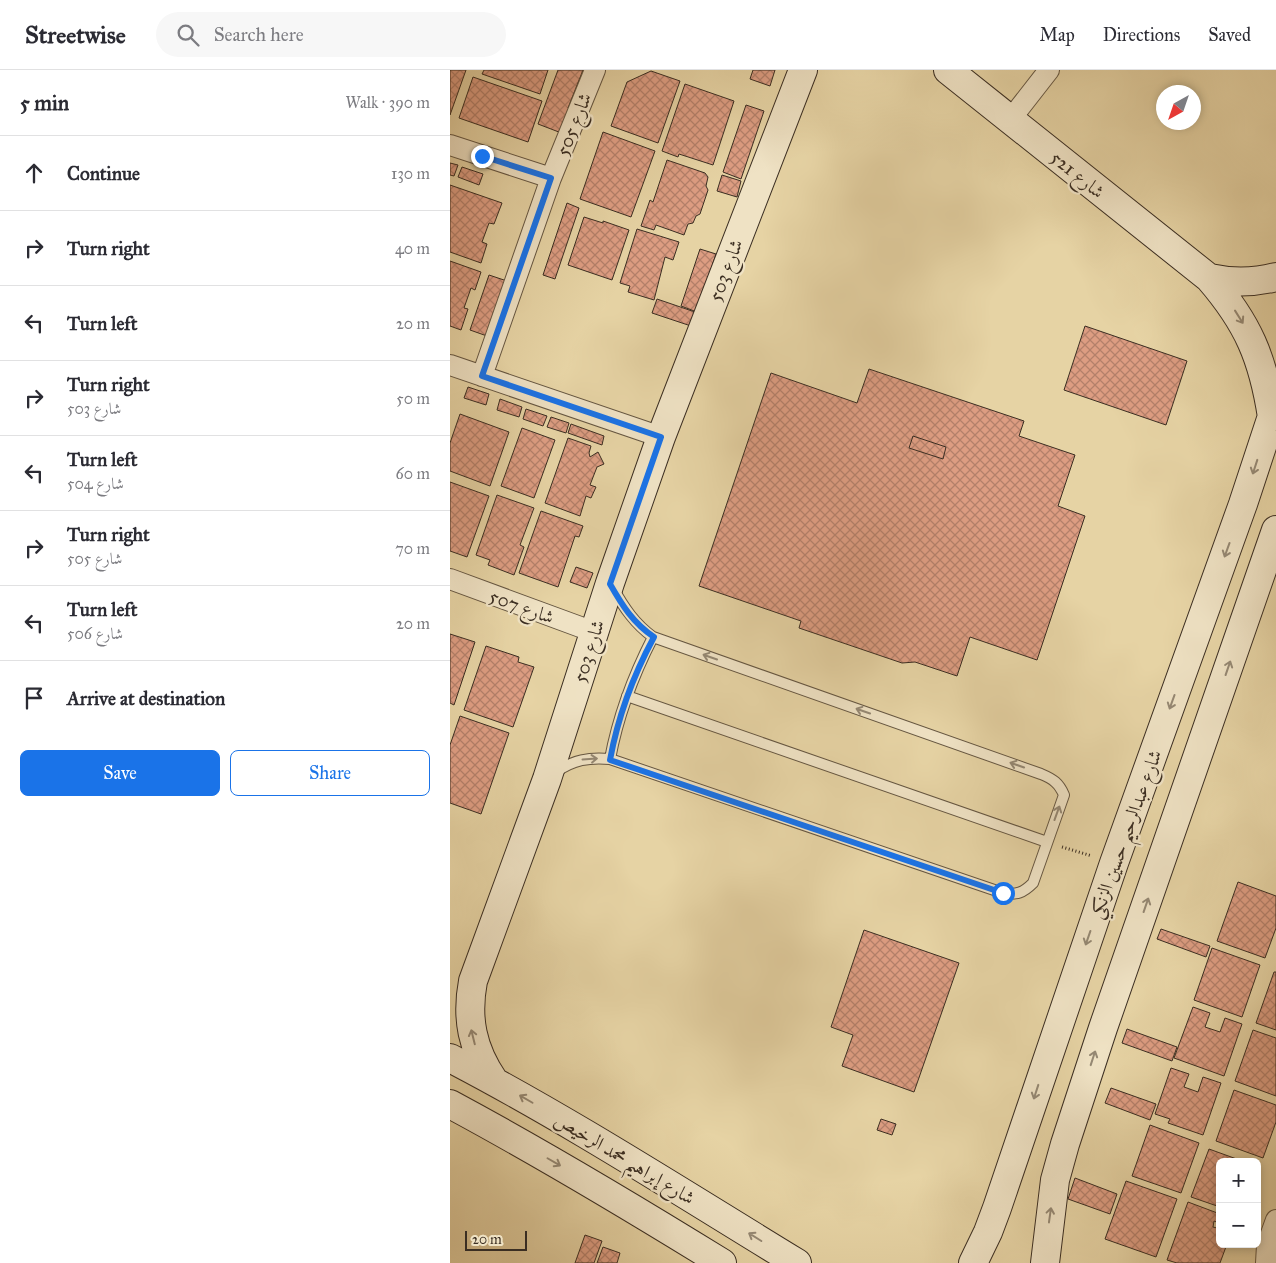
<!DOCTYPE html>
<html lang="en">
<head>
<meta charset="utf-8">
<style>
	body { margin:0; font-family:"IM FELL Great Primer",Amiri,serif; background:#f7f7f7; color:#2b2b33 }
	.controls { position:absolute; right:15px; bottom:15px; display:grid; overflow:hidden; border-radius:8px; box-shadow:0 2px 8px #0003 }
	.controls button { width:45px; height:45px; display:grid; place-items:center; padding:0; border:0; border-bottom:1px solid #e1e1e2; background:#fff; color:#2b2b33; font:25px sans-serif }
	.compass { position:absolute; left:706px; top:15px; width:45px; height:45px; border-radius:50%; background:#fff; box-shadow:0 2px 8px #0003; rotate:220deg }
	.scale { position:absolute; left:15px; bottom:12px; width:62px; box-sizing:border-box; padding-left:5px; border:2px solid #3b2e22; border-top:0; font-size:14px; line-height:18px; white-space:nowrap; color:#3b2e22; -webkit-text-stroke:4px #efe2c4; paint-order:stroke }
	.stop { position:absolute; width:15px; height:15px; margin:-11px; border:4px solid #1a73e8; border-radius:50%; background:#fff }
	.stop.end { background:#1a73e8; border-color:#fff; box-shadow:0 1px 5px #0008 }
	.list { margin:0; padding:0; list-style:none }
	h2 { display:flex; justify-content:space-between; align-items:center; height:65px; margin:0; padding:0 20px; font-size:21px }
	h2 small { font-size:16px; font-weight:400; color:#7c7c81 }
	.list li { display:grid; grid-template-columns:32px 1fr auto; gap:15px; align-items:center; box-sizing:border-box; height:75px; padding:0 20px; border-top:1px solid #e1e1e2 }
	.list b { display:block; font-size:19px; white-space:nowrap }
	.list p { margin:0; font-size:16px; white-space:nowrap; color:#7c7c81 }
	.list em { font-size:16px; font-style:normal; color:#7c7c81 }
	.actions { display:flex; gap:10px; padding:15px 20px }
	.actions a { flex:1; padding:11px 0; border:1px solid #1a73e8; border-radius:8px; text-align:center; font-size:18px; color:#1a73e8 }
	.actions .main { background:#1a73e8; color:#fff }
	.icon { flex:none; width:28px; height:28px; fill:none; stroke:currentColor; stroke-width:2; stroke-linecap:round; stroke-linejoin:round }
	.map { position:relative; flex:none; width:826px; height:1193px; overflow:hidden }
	header { display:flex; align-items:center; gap:30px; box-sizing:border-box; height:70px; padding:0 25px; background:#fff; border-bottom:1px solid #e1e1e2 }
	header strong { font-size:24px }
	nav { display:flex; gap:28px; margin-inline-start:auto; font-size:18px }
	.search { width:350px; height:45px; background:#f7f7f7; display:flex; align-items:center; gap:12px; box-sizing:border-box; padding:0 18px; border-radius:28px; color:#7c7c81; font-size:19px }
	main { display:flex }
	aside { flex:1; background:#fff }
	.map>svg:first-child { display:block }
</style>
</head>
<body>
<header>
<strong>Streetwise</strong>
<div class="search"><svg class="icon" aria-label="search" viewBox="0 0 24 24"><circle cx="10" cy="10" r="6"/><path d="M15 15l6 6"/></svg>Search here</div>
<nav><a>Map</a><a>Directions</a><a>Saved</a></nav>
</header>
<main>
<aside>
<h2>5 min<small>Walk · 390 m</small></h2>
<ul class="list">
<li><svg class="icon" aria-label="ahead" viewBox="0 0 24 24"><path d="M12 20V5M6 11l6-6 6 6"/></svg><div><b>Continue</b></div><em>130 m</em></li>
<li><svg class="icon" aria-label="right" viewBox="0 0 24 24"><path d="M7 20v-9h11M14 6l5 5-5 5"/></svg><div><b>Turn right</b></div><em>40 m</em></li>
<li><svg class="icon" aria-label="left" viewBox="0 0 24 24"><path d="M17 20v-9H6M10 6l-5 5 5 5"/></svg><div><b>Turn left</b></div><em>20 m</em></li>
<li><svg class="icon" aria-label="right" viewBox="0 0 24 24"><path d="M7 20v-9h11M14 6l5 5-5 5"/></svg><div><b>Turn right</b><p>شارع 503</p></div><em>50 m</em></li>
<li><svg class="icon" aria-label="left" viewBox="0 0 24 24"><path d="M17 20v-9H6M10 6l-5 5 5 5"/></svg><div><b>Turn left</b><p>شارع 504</p></div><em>60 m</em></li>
<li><svg class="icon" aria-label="right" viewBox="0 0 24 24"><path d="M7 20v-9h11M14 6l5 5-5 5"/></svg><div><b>Turn right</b><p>شارع 505</p></div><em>70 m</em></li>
<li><svg class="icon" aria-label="left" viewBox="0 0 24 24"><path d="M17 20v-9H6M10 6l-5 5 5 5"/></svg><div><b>Turn left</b><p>شارع 506</p></div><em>20 m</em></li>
<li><svg class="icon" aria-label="arrive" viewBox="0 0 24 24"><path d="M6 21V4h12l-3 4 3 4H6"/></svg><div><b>Arrive at destination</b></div></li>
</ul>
<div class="actions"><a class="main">Save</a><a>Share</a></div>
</aside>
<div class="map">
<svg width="826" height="1193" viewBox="0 0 826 1193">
	<defs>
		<pattern id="building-cross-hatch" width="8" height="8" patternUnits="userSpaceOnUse" patternTransform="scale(1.25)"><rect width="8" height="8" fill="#dd9d82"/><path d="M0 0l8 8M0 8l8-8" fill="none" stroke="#b4806a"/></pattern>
	</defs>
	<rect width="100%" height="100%" fill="#e6d3a4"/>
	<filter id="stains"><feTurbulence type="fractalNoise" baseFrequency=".004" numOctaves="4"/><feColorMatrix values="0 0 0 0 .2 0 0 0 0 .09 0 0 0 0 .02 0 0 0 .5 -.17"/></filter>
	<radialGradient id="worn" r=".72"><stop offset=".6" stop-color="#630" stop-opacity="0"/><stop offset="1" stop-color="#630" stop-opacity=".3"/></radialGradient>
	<path fill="url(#building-cross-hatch)" stroke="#3b2e22" d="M0,0H16L0,45Z
		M34,0H98L90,24L32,4Z
		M108,0H133L118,38L123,40L114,64L88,54Z
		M303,0H325L320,16L300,9Z
		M201,1L230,11L208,73L161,56L177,12Z
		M23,7L92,31L78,72L9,48Z
		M235,14L284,31L263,95L229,84L228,87L212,81Z
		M296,35L314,41L291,109L273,102Z
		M153,62L205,81L181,147L130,129Z
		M217,90L255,103L258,107L256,116L258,120L250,144L246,146L243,153L238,154L234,165L206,155L204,160L191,156L200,130L203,132Z
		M0,93L8,95L4,106L0,105Z
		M12,97L33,104L29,115L8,107Z
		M272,105L291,111L287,127L267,121Z
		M0,115L52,133L44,154L39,153L32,172L37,174L31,193L0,182Z
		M117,133L129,138L105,209L93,205Z
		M134,147L153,153V151L179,160L162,210L118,195Z
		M187,159L229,172L223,190L215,187L204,230L178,222L180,216L170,213Z
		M250,179L266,184L247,242L231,236Z
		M0,191L31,202L25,220L21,218L14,238L18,239L11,260L0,256Z
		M39,205L57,211L37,266L20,260Z
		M207,229L245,242L241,256L202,243Z
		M635,256L737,291L716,355L614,320Z
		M419,299L574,351L569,366L625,385L608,436L635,446L587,590L520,567L507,606L465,592L452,593L349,558L351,551L249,516L321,303L407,333Z
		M18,317L39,324L36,335L14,328Z
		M50,329L72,337L69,347L47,340Z
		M76,339L97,346L93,356L73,349Z
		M10,344L59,362L40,416L0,401V373Z
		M101,347L119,353L116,363L97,357Z
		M121,354L154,366L152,375L118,363Z
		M72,358L105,370L84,428L51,416Z
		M463,366L496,377L493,389L459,378Z
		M118,368L141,376L139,383L140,387L148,382L154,394L147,397L140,415L146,417L141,428L136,426L130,446L95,433Z
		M0,412L39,426L17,487L0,481Z
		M47,425L84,438L70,475L74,477L64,505L38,495L40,490L26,485Z
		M91,441L133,456L129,467L125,466L108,517L69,503Z
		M126,497L143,503L137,518L120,512Z
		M0,564L25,572L4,635L0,633Z
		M36,576L69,587L68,592L84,597L63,657L14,640Z
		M10,646L59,663L31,744L0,733V675Z
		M788,812L826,826V858L815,888L767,871Z
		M711,859L760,876L756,887L707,869Z
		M414,860L509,893L464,1022L392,996L403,965L381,957Z
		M762,878L810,895L792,947L744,930Z
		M824,902H826V960L806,953Z
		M743,937L760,943L755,957L770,962L775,948L792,954L774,1006L724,988Z
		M677,959L727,977L722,991L672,973Z
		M803,960L826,968V1026L785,1011Z
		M721,998L739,1004L734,1017L748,1022L753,1007L771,1013L753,1065L718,1053L720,1049L705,1044Z
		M661,1018L706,1034L700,1050L655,1033Z
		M784,1020L826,1035V1052L813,1088L766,1071Z
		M431,1049L446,1054L442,1065L427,1060Z
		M700,1055L749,1073L731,1123L682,1106Z
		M759,1079L795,1092H770V1137L741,1127Z
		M625,1108L667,1124L660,1144L618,1129Z
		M676,1111L727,1129L706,1187L655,1169Z
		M738,1132L770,1144L769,1153L764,1151L763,1157L767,1158L770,1163V1174H777L770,1193H727L717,1190Z
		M135,1165L152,1171L144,1193H125Z
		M153,1177L170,1183L167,1193H147Z"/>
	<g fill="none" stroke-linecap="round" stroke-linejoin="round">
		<defs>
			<path id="lane" d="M177,626L597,772
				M160,689C168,646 183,606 203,567
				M106,702C123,690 139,687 160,689L553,823C567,825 573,823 583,813L614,725C609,713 603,709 591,704L203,567C185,554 174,538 163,518"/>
			<path id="street" d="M560,50L599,0
				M0,75L101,108
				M0,295L211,367
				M32,306L101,108L145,0
				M0,509L144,562
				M816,1193L817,1175L826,1150"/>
			<path id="secondary" d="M498,0L759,208C798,253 813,288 822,347
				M759,208C782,213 803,213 826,207
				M0,988C119,1050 232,1123 347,1193
				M44,1011C22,979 16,948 23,911L97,709L160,513L211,367L353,0
				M0,1034C93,1084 183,1138 272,1193
				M523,1193L538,1162L547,1138L664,793L793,434L826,334
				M595,1193L605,1110L615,1074L653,958L826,460"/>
		</defs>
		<use href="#lane" stroke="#665742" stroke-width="12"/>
		<use href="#street" stroke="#665742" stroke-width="22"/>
		<use href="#secondary" stroke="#3b2e22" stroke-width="30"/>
		<path stroke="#3b2e22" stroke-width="3" stroke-dasharray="1 2.5" stroke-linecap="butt" d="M612,777L642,786"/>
		<use href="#lane" stroke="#efe2c4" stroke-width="10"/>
		<use href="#street" stroke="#efe2c4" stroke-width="20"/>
		<use href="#secondary" stroke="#efe2c4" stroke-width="28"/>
	</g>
	<defs><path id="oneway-shaft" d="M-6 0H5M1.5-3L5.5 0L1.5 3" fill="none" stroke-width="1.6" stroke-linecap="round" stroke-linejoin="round" transform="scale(1.25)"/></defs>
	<g stroke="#958873">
		<use href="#oneway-shaft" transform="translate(789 247) rotate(58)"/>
		<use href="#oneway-shaft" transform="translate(805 397) rotate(108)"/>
		<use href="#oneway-shaft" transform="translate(777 480) rotate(110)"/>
		<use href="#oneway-shaft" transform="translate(260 587) rotate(-161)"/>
		<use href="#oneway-shaft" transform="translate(778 598) rotate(-71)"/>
		<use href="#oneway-shaft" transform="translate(722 632) rotate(110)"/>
		<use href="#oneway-shaft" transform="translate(413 641) rotate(-161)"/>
		<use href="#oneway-shaft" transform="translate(140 689) rotate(-4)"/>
		<use href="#oneway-shaft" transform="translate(567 695) rotate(-161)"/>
		<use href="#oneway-shaft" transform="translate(607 743) rotate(-70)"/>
		<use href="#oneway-shaft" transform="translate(696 835) rotate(-71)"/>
		<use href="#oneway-shaft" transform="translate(638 868) rotate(109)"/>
		<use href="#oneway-shaft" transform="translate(23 967) rotate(-104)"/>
		<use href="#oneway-shaft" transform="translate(643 988) rotate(-72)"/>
		<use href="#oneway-shaft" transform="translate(586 1022) rotate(108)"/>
		<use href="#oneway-shaft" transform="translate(76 1029) rotate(-150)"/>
		<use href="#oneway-shaft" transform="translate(104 1092) rotate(30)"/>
		<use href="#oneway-shaft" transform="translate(600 1145) rotate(-82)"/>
		<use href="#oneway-shaft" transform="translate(305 1167) rotate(-148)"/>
	</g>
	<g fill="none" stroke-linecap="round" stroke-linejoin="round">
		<path stroke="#1a73e8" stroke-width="6" d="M32,86L101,108L32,306L211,367L160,514C172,535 183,553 204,567C183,606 168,646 160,690L553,823"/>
	</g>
	<g text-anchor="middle" stroke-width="4.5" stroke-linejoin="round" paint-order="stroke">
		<g font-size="19" fill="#3b2e22" stroke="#efe2c4">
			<text transform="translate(123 54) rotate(-68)" y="7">شارع 505</text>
			<text transform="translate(628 104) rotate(39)" y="7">شارع 521</text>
			<text transform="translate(275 200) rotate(-69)" y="7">شارع 503</text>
			<text transform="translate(72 536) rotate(20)" y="7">شارع 507</text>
			<text transform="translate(138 581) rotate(-72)" y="7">شارع 503</text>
			<text transform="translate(675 764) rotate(-70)" y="7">شارع عبدالرحيم حسين الزنكي</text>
			<text transform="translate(175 1088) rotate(31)" y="7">شارع إبراهيم محمد الرخيص</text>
		</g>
	</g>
	<rect width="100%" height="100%" filter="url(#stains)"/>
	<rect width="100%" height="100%" fill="url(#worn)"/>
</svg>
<div class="controls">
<button>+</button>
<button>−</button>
</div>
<svg class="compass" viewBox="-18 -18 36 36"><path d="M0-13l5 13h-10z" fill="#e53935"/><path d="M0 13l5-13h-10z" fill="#7c7c81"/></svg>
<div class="scale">20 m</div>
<div class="stop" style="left:553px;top:823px"></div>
<div class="stop end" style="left:32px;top:86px"></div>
</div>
</main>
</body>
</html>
